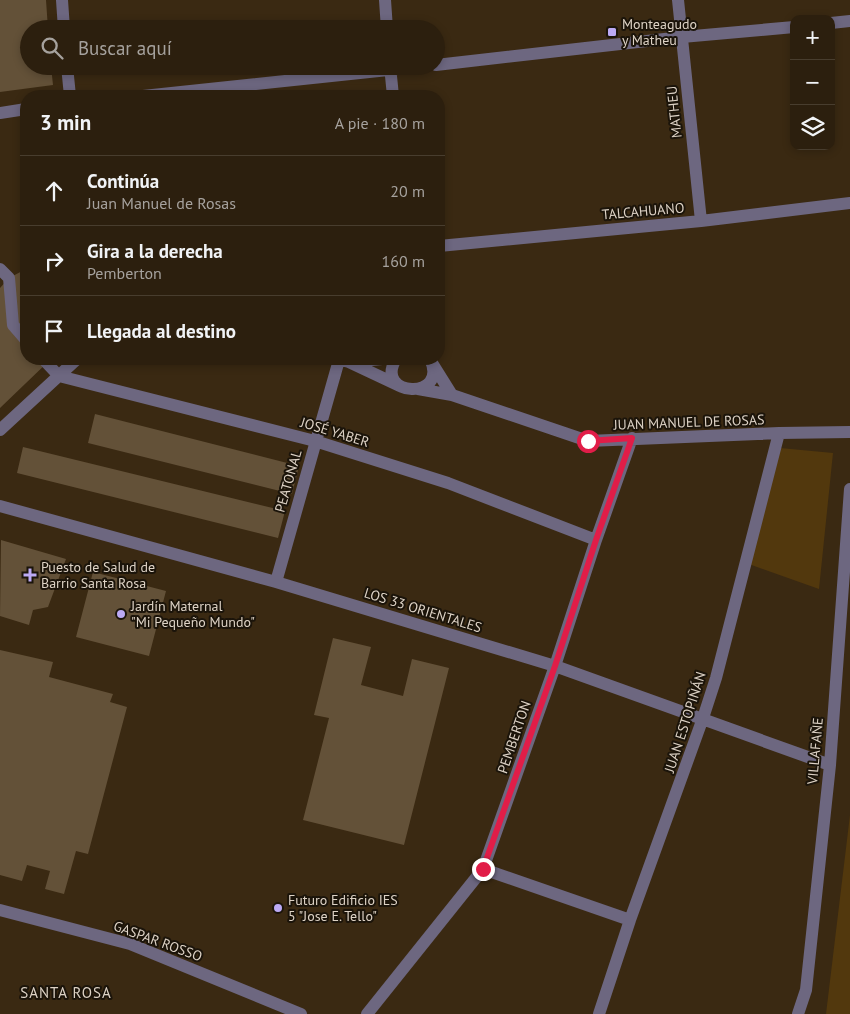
<!DOCTYPE html>
<html lang="es">
<head>
<meta charset="utf-8">
<style>
	body { margin:0; font-family:"PT Sans",sans-serif; background:#342717; color:#f1f3f6 }
	.controls { position:absolute; right:15px; top:15px; display:grid; overflow:hidden; border-radius:10px; box-shadow:0 2px 8px #0003 }
	.controls button { width:45px; height:45px; display:grid; place-items:center; padding:0; border:0; border-bottom:1px solid #483d2e; background:#2c1f0e; color:#f1f3f6; font:25px sans-serif }
	.stop { position:absolute; width:15px; height:15px; margin:-11px; border:4px solid #e11d48; border-radius:50%; background:#fff }
	.stop.end { background:#e11d48; border-color:#fff; box-shadow:0 1px 5px #0008 }
	.list { margin:0; padding:0; list-style:none }
	h2 { display:flex; justify-content:space-between; align-items:center; height:65px; margin:0; padding:0 20px; font-size:21px }
	h2 small { font-size:16px; font-weight:400; color:#a6a29e }
	.list li { display:grid; grid-template-columns:32px 1fr auto; gap:15px; align-items:center; box-sizing:border-box; height:70px; padding:0 20px; border-top:1px solid #483d2e }
	.list b { display:block; font-size:19px; white-space:nowrap }
	.list p { margin:0; font-size:16px; white-space:nowrap; color:#a6a29e }
	.list em { font-size:16px; font-style:normal; color:#a6a29e }
	.icon { flex:none; width:28px; height:28px; fill:none; stroke:currentColor; stroke-width:2; stroke-linecap:round; stroke-linejoin:round }
	.map { position:relative; flex:none; width:850px; height:1014px; overflow:hidden }
	.search { position:absolute; background:#2c1f0e; box-shadow:0 2px 8px #0003; left:20px; top:20px; width:425px; height:55px; display:flex; align-items:center; gap:12px; box-sizing:border-box; padding:0 18px; border-radius:28px; color:#a6a29e; font-size:19px }
	.panel { position:absolute; background:#2c1f0e; box-shadow:0 2px 8px #0003; left:20px; top:90px; width:425px; height:275px; border-radius:20px }
	.map>svg:first-child { display:block }
</style>
</head>
<body>
<div class="map">
<svg width="850" height="1014" viewBox="0 0 850 1014">
	<rect width="100%" height="100%" fill="#3a2912"/>
	<path fill="#52380d" d="M780,448L833,453L819,589L746,563Z
		M850,815V1014H826Z"/>
	<path fill="#635138" d="M0,0H46L48,29H29V66H51L53,85L0,92Z
		M26,269V359H51L0,408V288L9,278Z
		M95,414L299,466L292,494L88,443Z
		M23,447L285,511L278,538L17,473Z
		M1,540L66,559L48,607L33,610L29,625L0,616Z
		M93,572L166,591L149,656L76,637Z
		M333,638L371,647L361,685L403,696L412,659L449,668L404,845L303,820L329,718L314,715Z
		M0,650L53,662L49,677L113,694L110,702L127,707L88,854L76,851L64,894L45,889L50,871L27,865L22,881L0,875Z"/>
	<g fill="none" stroke-linecap="round" stroke-linejoin="round">
		<path stroke="#6d6780" stroke-width="12" d="M62,0L64,29
			M385,0L387,29
			M678,0L701,221
			M831,23L850,21
			M436,65L682,37L794,27
			M67,66L70,96
			M390,66L393,96
			M143,96L426,66
			M0,113L26,109
			M439,246L701,221L850,203
			M0,269L9,278L13,325L26,340
			M43,359L59,376L315,441L448,483L596,540
			M336,359L349,362L400,386
			M396,359C373,397 450,401 430,359
			M349,362L382,359
			M432,363L452,395
			M418,389L452,395L588,441L779,433L850,432
			M0,430L77,359
			M0,506L276,582L555,666L830,765
			M276,582L339,360
			M483,869L630,920
			M0,910L130,944L301,1014
			M367,1014L483,869L555,666L596,540L632,438
			M599,1014L630,920L703,718L716,678L779,433
			M798,1014L806,990L830,765L850,489"/>
	</g>
	<g fill="none" stroke-linecap="round" stroke-linejoin="round">
		<path stroke="#e11d48" stroke-width="6" d="M483,869L555,666L596,540L632,438L588,441"/>
	</g>
	<g fill="#bcaaf5" stroke="#1b140a" stroke-width="2">
		<rect x="607" y="27" width="10" height="10" rx="2.5"/>
		<path d="M27.5 567.5h5v5h5v5h-5v5h-5v-5h-5v-5h5z"/>
		<circle cx="121" cy="614" r="5"/>
		<circle cx="278" cy="908" r="5"/>
	</g>
	<g text-anchor="middle" stroke-width="4" stroke-linejoin="round" paint-order="stroke">
		<g font-size="14" fill="#ddd2c5" stroke="#1b140a" text-anchor="start">
			<text x="622" y="29">Monteagudo<tspan x="622" dy="16">y Matheu</tspan></text>
			<text x="41" y="572">Puesto de Salud de<tspan x="41" dy="16">Barrio Santa Rosa</tspan></text>
			<text x="131" y="611">Jardín Maternal<tspan x="131" dy="16">"Mi Pequeño Mundo"</tspan></text>
			<text x="288" y="905">Futuro Edificio IES<tspan x="288" dy="16">5 "Jose E. Tello"</tspan></text>
		</g>
		<g font-size="14" fill="#ddd2c5" stroke="#1b140a">
			<text transform="translate(674 112) rotate(-96)" y="5">MATHEU</text>
			<text transform="translate(643 211) rotate(-5)" y="5">TALCAHUANO</text>
			<text transform="translate(689 422) rotate(-2)" y="5">JUAN MANUEL DE ROSAS</text>
			<text transform="translate(335 432) rotate(17)" y="5">JOSÉ YABER</text>
			<text transform="translate(288 481) rotate(-74)" y="5">PEATONAL</text>
			<text transform="translate(423 610) rotate(17)" y="5">LOS 33 ORIENTALES</text>
			<text transform="translate(685 722) rotate(-72)" y="5">JUAN ESTOPIÑÁN</text>
			<text transform="translate(514 737) rotate(-71)" y="5">PEMBERTON</text>
			<text transform="translate(815 751) rotate(-85)" y="5">VILLAFAÑE</text>
			<text transform="translate(158 941) rotate(20)" y="5">GASPAR ROSSO</text>
		</g>
		<g font-size="15" letter-spacing="1" fill="#ddd2c5" stroke="#1b140a">
			<text x="66" y="998">SANTA ROSA</text>
		</g>
	</g>
</svg>
<div class="controls">
<button>+</button>
<button>−</button>
<button><svg class="icon" aria-label="layers" viewBox="0 0 24 24"><path d="M12 4l9 5-9 5-9-5zM3 14l9 5 9-5"/></svg></button>
</div>
<div class="stop" style="left:588px;top:441px"></div>
<div class="stop end" style="left:483px;top:869px"></div>
<div class="search"><svg class="icon" aria-label="search" viewBox="0 0 24 24"><circle cx="10" cy="10" r="6"/><path d="M15 15l6 6"/></svg>Buscar aquí</div>
<section class="panel">
<h2>3 min<small>A pie · 180 m</small></h2>
<ul class="list">
<li><svg class="icon" aria-label="ahead" viewBox="0 0 24 24"><path d="M12 20V5M6 11l6-6 6 6"/></svg><div><b>Continúa</b><p>Juan Manuel de Rosas</p></div><em>20 m</em></li>
<li><svg class="icon" aria-label="right" viewBox="0 0 24 24"><path d="M7 20v-9h11M14 6l5 5-5 5"/></svg><div><b>Gira a la derecha</b><p>Pemberton</p></div><em>160 m</em></li>
<li><svg class="icon" aria-label="arrive" viewBox="0 0 24 24"><path d="M6 21V4h12l-3 4 3 4H6"/></svg><div><b>Llegada al destino</b></div></li>
</ul>
</section>
</div>
</body>
</html>
